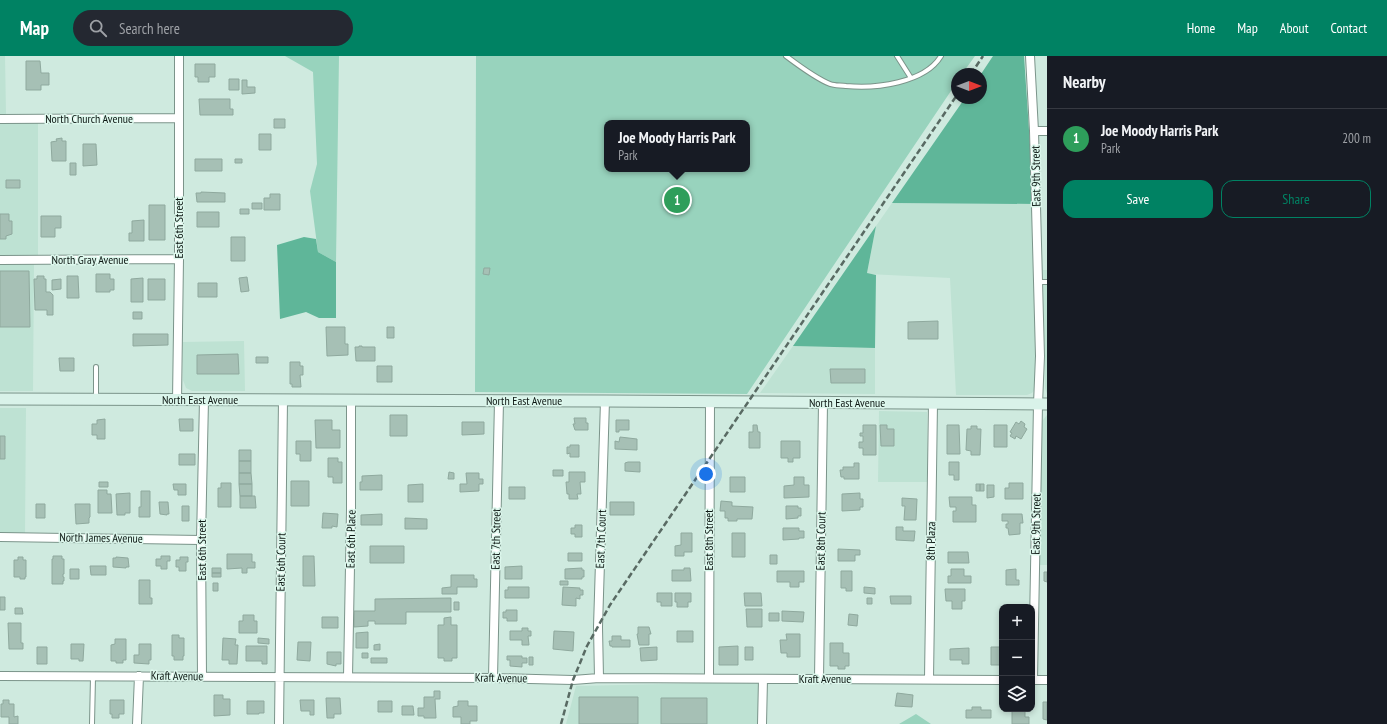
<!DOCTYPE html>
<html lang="en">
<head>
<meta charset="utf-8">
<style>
	body { margin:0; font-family:"PT Sans Narrow",sans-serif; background:#242831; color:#f1f3f6 }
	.controls { position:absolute; right:12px; bottom:12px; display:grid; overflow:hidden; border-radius:8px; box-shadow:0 2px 6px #0003 }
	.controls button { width:36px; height:36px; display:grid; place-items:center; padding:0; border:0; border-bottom:1px solid #363941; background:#171b24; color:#f1f3f6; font:20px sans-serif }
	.compass { position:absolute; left:951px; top:12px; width:36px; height:36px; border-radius:50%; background:#171b24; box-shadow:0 2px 6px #0003; rotate:90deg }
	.you { position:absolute; left:706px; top:418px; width:14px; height:14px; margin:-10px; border:3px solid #fff; border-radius:50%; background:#1a73e8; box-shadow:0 0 0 6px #1a73e833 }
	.badge { display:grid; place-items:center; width:26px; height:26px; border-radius:50%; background:#008263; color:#fff; font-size:13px; font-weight:700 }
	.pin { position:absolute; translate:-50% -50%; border:2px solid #fff; box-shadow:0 1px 4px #0006 }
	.popup { position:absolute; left:604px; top:64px; width:146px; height:52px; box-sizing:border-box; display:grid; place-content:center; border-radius:8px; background:#171b24; filter:drop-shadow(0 1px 3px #0005); font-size:13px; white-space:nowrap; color:#9ea1a6 }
	.popup b { font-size:15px; color:#f1f3f6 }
	.popup::after { content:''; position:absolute; left:50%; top:100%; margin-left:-8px; border:8px solid transparent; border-top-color:#171b24 }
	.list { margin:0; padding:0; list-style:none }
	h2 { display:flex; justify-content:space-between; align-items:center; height:52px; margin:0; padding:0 16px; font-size:17px }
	h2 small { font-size:13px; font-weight:400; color:#9ea1a6 }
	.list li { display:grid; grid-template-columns:26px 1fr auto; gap:12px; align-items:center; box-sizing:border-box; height:60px; padding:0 16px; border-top:1px solid #363941 }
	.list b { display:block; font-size:15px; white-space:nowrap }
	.list p { margin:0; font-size:13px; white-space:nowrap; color:#9ea1a6 }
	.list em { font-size:13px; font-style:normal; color:#9ea1a6 }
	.actions { display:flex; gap:8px; padding:12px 16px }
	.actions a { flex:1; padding:9px 0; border:1px solid #008263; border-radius:12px; text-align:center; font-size:14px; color:#008263 }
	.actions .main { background:#008263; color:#fff }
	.icon { flex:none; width:22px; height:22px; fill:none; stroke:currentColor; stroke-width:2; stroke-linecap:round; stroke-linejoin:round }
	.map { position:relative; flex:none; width:1047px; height:668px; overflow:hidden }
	header { display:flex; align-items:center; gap:24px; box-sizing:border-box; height:56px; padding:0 20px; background:#008263; color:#fff }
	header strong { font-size:19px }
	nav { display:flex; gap:22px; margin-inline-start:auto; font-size:14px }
	.search { width:280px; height:36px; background:#242831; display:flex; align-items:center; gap:10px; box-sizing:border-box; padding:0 14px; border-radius:22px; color:#9ea1a6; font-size:15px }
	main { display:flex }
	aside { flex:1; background:#171b24 }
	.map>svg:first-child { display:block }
</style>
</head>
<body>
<header>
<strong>Map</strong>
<div class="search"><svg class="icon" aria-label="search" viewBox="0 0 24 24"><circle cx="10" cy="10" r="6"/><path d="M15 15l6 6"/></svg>Search here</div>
<nav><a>Home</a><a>Map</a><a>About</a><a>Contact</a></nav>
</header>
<main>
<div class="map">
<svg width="1047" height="668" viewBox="0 0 1047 668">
	<rect width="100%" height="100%" fill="#cfeadf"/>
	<path fill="#bee2d3" d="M0,0H5L6,58L0,59Z
		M0,67H38V199H0Z
		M892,147L1034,148L1037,285L1036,332L1032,337L1027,339H956L950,222L868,218L867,217L876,170Z
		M34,207L33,335H0V208Z
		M1043,214H1047V338L1045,332Z
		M244,285L245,335H192L186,332L183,324V286Z
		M793,290L875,292V338L760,337Z
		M0,352H26L25,478L0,477Z
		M879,355L927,356V426H878Z
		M1047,359V509H1039L1041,372L1043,364Z
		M709,627H761L759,668H566L576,630Z"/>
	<path fill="#98d3bd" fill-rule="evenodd" d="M285,0H339L336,206L318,196L310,135L317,108L313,16Z
		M476,0H975L962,18H957V26L747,338L475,336ZM607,67H747V113H607Z
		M916,658L931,668H899Z"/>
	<path fill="#5fb699" d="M993,0H1024L1034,148L892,147L965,42H981V18Z
		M876,170L867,217L876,219L875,292L793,290Z
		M304,181L316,183L318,196L336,206V262H319L306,256L280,263L277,189Z"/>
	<path fill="#a6c0b5" stroke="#8fa99e" d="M26,5H40L41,17H49V29H41V34H26Z
		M195,8H215V21H209V26H198V21H195Z
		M229,23H239V34H229Z
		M242,24H247V31H255V37L242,38Z
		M199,43H230V53H233V59H200Z
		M274,63H285V72H274Z
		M259,78H271V94H259Z
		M62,82V85H66V105H52L51,86L57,85L56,83Z
		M83,88H96L97,109L83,110Z
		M195,103H222V115H195Z
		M235,103H242V107H235Z
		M70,107H76V119H70Z
		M6,124H20V132H6Z
		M201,136L225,137V146H197L196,137H201Z
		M270,138H280V154H264V142H270Z
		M252,147H262V153H252Z
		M149,149H165V184H149Z
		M240,153H249V158H240Z
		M197,156H219V171H197Z
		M0,158H9V165H12V178L6,180V183H0Z
		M41,160H61V172H55V181H41Z
		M144,164V185H129V177H132V165Z
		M231,181H245V205H231Z
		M484,212H490L489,219L483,218Z
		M0,215H29L30,271H0Z
		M96,218H110V223H114V234H110V236H96Z
		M37,220H44V223H46V236H50L53,239V259H47V254H35L34,223H37Z
		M67,220H78L79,242H67Z
		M247,221L249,235L241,236L239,222Z
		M143,222V246H131V223Z
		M61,223V233L52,234V224Z
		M148,223H165V244H148Z
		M198,227H217V241H198Z
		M133,256H142V263H133Z
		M938,265V283H908V266Z
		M326,271H345V288H348V299L327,300Z
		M387,271H394V282H387Z
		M133,278H168V289L133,290Z
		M359,290H362V291H375V305H356L355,291H359Z
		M238,298L239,318H197V299Z
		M256,301H268V307H256Z
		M59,302H74V315H60Z
		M290,306H300V310H303V319H300L301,331H292V328H290Z
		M377,310H392V326H377Z
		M830,313H865V327H831Z
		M390,359H407V380H390Z
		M574,362H586V367H588V374H575L573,368H575Z
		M105,363V383H97V379H92V368H97V364Z
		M179,363H193V375H180Z
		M315,364H332V374H340V392H316Z
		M616,364H629V374H619V376H616Z
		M1021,365L1025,368L1024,371L1027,373L1021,383L1016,380L1015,383L1010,380L1012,377L1010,376L1016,366L1019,368Z
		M462,366H484V378L462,379Z
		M753,369H757L758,376H760V392H749V376H753Z
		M863,369H876V399H863V392H859V386H863V380H860V377H863Z
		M880,369H887V373H894V390H881Z
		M947,369H959L960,398H947Z
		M994,369H1007V391H994Z
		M971,370H977V373H981L980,399H971V395L966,394L967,373H971Z
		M0,380H5V403H0Z
		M620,381L637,383V394L615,393V385L619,386Z
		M296,385H311V405H300V398H296Z
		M781,385H800V402H793V406H788V402H781Z
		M570,389H579V401H570V397L567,398V391H570Z
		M239,394H251V405H239Z
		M179,398H195V409H179Z
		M328,402H338V406H342V427H333V421H328Z
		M239,405H251V417H239Z
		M628,406H640V416L625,415V407Z
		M949,406H959V424H954V419H949Z
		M854,407H859V423H844V421H841L840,414H843V411H854Z
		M553,414H563V420H553Z
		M449,416L454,417V423H448Z
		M569,416H585V426H580L581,438H577L578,443H569V438H567L566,426H569Z
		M239,417H251L252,428H239Z
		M466,417H479V423H483V428H479V435L460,436V428H467Z
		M382,419V434H360V426H362V420Z
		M730,421H745V436H730Z
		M794,421H804V429H809V441L784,442V430L794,429Z
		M291,425H309V450H291Z
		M99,426H108V431H99Z
		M221,427H231V451H218V432H221Z
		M1009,427H1023V443H1005V432H1009Z
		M173,428H186V439H178V434H174Z
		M239,428H252V440H240Z
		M423,428V446H408V429Z
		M976,428H980V435H976Z
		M980,428H984V435H980Z
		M987,429H994V441L987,442Z
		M509,431H525V443H509Z
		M98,434H107V438H111L112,457H98Z
		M141,435H150V461H139V451H141Z
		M130,437V457H125V459H117L116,438Z
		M860,437V443H863V451H860V454L842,455V438Z
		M240,440H255L256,452H240Z
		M949,441H972V449H976V466H953V455H956V451H950Z
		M902,442L917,443L916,464H904L905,450H902Z
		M721,445L732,446V450L753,451L752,463H737V465H728V462H725V455H720Z
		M159,446H168L169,458H167V459L160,458Z
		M610,446H634V459H610Z
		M36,448H45V462H36Z
		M75,448H90V461L89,462V467L76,468Z
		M182,450H189V465H182Z
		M786,450H798V452H801V460H798V462L786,463Z
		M323,457L338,458L337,471L332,470V472H322Z
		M382,458V469H361V459Z
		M1002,458H1022L1023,467H1020V478L1009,479L1008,472H1006V468H1008V465H1002Z
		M405,462L427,463V473H405Z
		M575,469H582V481H575V478H571V472H575Z
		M896,471H903V475H915L914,485L896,484Z
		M783,472H799V475H804V482H799V483L783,484Z
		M681,477H692V496H684V500H675V490L681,489Z
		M732,477H745V501H732Z
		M370,490H404V507H370Z
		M838,493L860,494V499H855V505H838Z
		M948,496H968L969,507H948Z
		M568,497H582V505H568Z
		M227,498H252V506H255V512H247V517H242V512L227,513Z
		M770,499H777V508H770Z
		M53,500H62V503H64V518H63V521H64V525H63V528H52V503H53Z
		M161,500H170V505H167V513H161V510H156V503H161Z
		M303,500H314L315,530H303Z
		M18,501H23V504H26V521H25V523H20V521H14V504H18Z
		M116,501L128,502L129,511H126V512L113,511V502H116Z
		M180,501H188V506H186V515H179V511H176V504H180Z
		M90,510H106V519H91Z
		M522,510V523H505V511Z
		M212,512H221V517H212Z
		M582,512V514H584V521H582V523H565V513Z
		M684,512H690L691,525H672V514H684Z
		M70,513H79V523H70Z
		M951,513H964V520H971V527H948V520H951Z
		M1016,513V524H1019V529H1006V514Z
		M777,515H804V526H799V531H790V526H777Z
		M841,515H852V535H846V532H841Z
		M1044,516H1047V526L1044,525Z
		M212,517H221V521H212Z
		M451,519H474V523H477V531H457V538H442V532L451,531Z
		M139,524H150V542H152V548H139Z
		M560,525H568V529H560Z
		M213,527H218V535H213Z
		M508,531H529V542H505V534H508Z
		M563,531L580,532V534H583V539H580V543L576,542V550L562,549Z
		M864,531L875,532V538L864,537Z
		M945,533H965V545H962V553H952V545H946Z
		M657,537H672V550H661V546H657Z
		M675,537H691V546H688V551H677V546H675Z
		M744,537H761L762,550H745Z
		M890,540H911V548H891Z
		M0,541H5V554H0Z
		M451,542V556H406V568H375V565H368V570L354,571V555H375V543Z
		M867,542H872V548H867Z
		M454,546H459V554H454Z
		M15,552H22L23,558H15Z
		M746,553H762V571H747Z
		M506,554H517V565H507V562H503V556H506Z
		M782,555L804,556L803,566L782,565Z
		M769,557H779V565H769Z
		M849,558L858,559L857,570L848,569Z
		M243,559H254V565H257V577H239V565H243Z
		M322,561H338V572H322Z
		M451,561V569H457V602H452V605H444V602H438V569H444V562Z
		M8,567H21V587H23V593H9Z
		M638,571H649L651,578H649V589H639L637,578H638Z
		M522,572H528V575H531V580H528L529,589H522V584H510V575H522Z
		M554,575L574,576L573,595L553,593Z
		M677,575H693V586H677Z
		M368,576V592H356V577Z
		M786,578H800V601H787V597H781L780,584H787Z
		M172,579H179V582H184V600H183V604H174V600H172Z
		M612,580H621V584H630V591H612V590H610L609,585H612Z
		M223,582L236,583L235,589H238L237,608H229V604H222Z
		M258,582L269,583V588L258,587Z
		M115,583H126V604H123V607H116V605H111V589L115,588Z
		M298,586H311L310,605L297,604Z
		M830,587H843V597H849V610H845V613H838V610H830Z
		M71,588H84L83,605H79V603H71Z
		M139,588H151V604H149V608L134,607V599H139Z
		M380,588V594H374V589Z
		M246,590H267V608H262V605H246Z
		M738,590V609H719V591Z
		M37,591H47V608H37Z
		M657,591V604L641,605L640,592Z
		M745,591H753V604H745Z
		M991,591H1002V609H991Z
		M969,592V608H962V604H950V593Z
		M327,596H341V608H336V610L327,608Z
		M362,597H368V602H362Z
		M507,600H522V602H527V607H522V611L510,610V604H507Z
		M529,601H533V609H529Z
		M371,602H387V607H371Z
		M434,635H440V643H435L436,662H424V660H418V652H424V641H434Z
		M897,637L913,639L912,651L895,650Z
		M214,639H223V643H230V659L214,660Z
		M579,641H638V668H579Z
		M326,642H340L341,658H334V662H327Z
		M661,642H707V668H661Z
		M3,644H9V648H14V661L18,660V668H9V661H1V648H3Z
		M110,644H124V658H119V662H112V658H110Z
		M300,644H314V659H310V655H301Z
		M247,645H264V657H259V658H247Z
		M378,645H392V656H378Z
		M458,645H468V650H477V665H470V668H461V661H453V651L458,650Z
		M1043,646H1047V664L1043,663Z
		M402,650H413L414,659H402Z
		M972,651H981V654H991V662H966V654H972Z
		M1012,653H1025V661H1029V668H1012Z"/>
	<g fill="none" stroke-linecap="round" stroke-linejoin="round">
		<defs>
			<path id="service" d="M786,0C798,9 817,23 830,28C835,30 841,29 846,30C875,33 925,27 941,0
				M897,0L911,22
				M1038,226H1047
				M96,311V343
				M92,668L93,621"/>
			<path id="minor" d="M1030,0L1034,75L1040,300L1038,348L1033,624
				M0,63L179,62
				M1034,75H1047
				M0,204L179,203
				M177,344L179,203V0
				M0,481L201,484
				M0,620L493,622L573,624L599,622L1002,624
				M202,621L201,484L204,344
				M348,621L351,454V344
				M493,622L499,345
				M599,622L598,571L605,345
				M709,622L710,346
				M819,623L823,347
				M929,623L933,347
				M1032,624H1047
				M137,668L139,620
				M279,668L283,344
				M762,668L763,623"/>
			<path id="secondary" d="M0,343L605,345L1047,348"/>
		</defs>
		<use href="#service" stroke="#7b948a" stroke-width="6"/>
		<use href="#minor" stroke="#7b948a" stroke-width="10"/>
		<use href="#secondary" stroke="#7b948a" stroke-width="13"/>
		<use href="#service" stroke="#fff" stroke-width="4"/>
		<use href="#minor" stroke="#fff" stroke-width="8"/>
		<use href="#secondary" stroke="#d9f2e9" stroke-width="11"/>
		<path stroke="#596a63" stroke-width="2.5" stroke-dasharray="6 3" stroke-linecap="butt" d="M971,18L983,0
			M561,668L573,624L587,590L610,549L957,39"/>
	</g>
	<g text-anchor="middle" stroke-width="3" stroke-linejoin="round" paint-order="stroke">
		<g font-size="12" fill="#0d1713" stroke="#dcf7ec">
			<text x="89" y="67">North Church Avenue</text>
			<text transform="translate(1036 120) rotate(-91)" y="4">East 9th Street</text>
			<text transform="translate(179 172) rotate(-90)" y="4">East 6th Street</text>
			<text x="90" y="208">North Gray Avenue</text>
			<text x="200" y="348">North East Avenue</text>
			<text x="524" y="349">North East Avenue</text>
			<text x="847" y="351">North East Avenue</text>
			<text transform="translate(1036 468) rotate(-89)" y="4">East 9th Street</text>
			<text transform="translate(101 482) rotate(1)" y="4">North James Avenue</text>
			<text transform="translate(351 483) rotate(-89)" y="4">East 6th Place</text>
			<text transform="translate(496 483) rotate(-89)" y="4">East 7th Street</text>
			<text transform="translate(601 483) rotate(-88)" y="4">East 7th Court</text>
			<text transform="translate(709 484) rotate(-90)" y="4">East 8th Street</text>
			<text transform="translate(821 485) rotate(-89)" y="4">East 8th Court</text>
			<text transform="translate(931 485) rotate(-89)" y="4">8th Plaza</text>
			<text transform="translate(202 494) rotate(-90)" y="4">East 6th Street</text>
			<text transform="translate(281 506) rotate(-89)" y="4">East 6th Court</text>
			<text transform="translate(177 620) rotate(1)" y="4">Kraft Avenue</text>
			<text transform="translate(501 622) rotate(1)" y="4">Kraft Avenue</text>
			<text x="825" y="627">Kraft Avenue</text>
		</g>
	</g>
</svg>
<div class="controls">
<button>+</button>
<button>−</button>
<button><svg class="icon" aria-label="layers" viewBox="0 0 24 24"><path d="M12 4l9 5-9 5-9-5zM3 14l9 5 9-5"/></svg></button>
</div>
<svg class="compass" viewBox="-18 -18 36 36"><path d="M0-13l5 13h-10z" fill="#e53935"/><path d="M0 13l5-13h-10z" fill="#9ea1a6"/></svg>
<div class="you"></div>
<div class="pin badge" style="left:677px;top:144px;background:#2e9e5b">1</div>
<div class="popup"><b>Joe Moody Harris Park</b>Park</div>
</div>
<aside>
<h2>Nearby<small></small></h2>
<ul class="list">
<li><span class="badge" style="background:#2e9e5b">1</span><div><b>Joe Moody Harris Park</b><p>Park</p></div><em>200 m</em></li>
</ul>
<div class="actions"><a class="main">Save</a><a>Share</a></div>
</aside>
</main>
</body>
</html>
